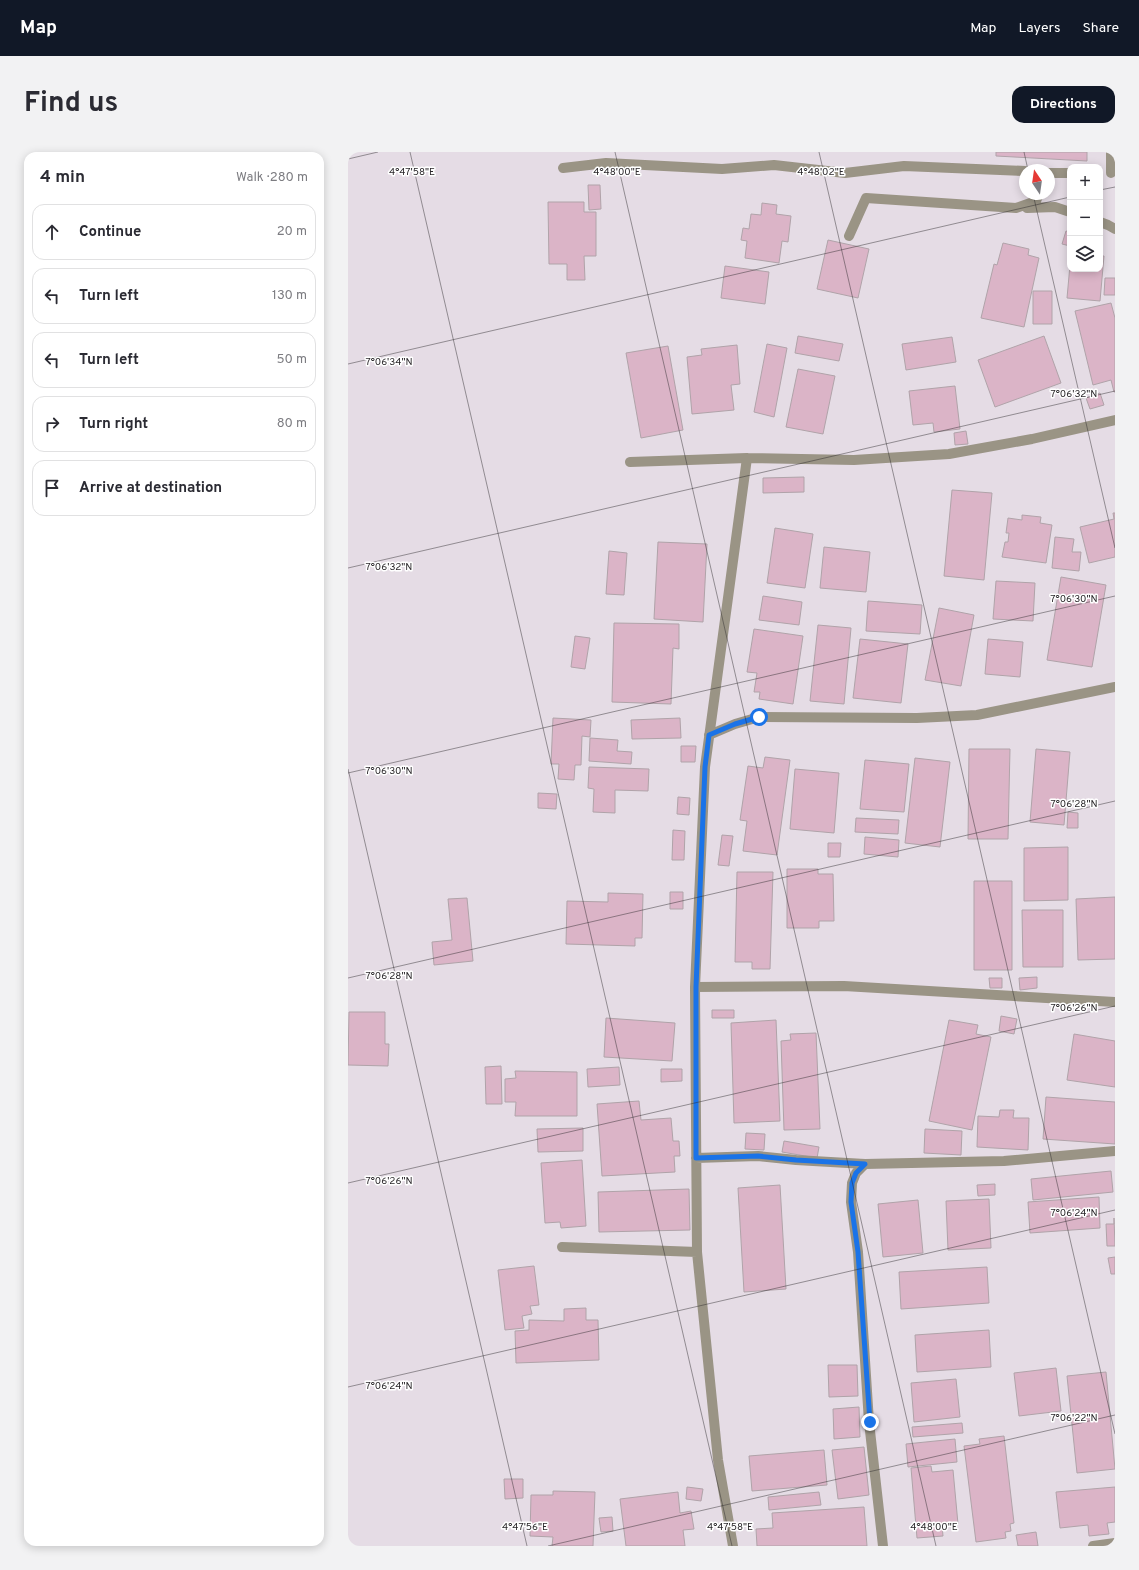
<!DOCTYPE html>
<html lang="en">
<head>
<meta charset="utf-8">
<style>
	body { margin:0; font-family:Overpass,sans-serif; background:#f2f2f3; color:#2b2b33 }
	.controls { position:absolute; right:12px; top:12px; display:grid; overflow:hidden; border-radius:8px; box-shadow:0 2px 10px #0003 }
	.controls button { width:36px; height:36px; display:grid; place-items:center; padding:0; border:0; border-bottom:1px solid #e1e1e2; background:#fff; color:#2b2b33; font:20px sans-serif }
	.compass { position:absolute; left:671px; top:12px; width:36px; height:36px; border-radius:50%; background:#fff; box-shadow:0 2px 10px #0003; rotate:347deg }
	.stop { position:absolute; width:12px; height:12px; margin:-9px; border:3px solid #1a73e8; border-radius:50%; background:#fff }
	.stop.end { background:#1a73e8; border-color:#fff; box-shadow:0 1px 4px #0008 }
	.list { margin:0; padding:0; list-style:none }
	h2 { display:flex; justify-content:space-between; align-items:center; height:52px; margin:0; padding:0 16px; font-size:17px }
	h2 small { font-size:13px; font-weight:400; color:#7c7c81 }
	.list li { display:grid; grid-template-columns:26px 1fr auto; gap:12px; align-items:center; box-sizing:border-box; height:56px; margin:0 8px 8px; padding:0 8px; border:1px solid #e1e1e2; border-radius:12px }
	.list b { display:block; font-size:15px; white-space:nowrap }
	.list em { font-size:13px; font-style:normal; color:#7c7c81 }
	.icon { flex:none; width:22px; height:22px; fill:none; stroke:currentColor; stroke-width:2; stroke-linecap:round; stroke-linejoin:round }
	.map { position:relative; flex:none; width:767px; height:1394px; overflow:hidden; border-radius:12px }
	header { display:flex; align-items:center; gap:24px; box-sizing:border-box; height:56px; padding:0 20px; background:#111827; color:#fff }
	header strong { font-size:19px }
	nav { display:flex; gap:22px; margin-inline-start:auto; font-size:14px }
	.intro { display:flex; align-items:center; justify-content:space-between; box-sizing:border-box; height:96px; padding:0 24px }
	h1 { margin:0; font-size:28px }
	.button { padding:10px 18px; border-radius:12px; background:#111827; color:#fff; font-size:14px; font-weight:700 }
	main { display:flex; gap:24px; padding:0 24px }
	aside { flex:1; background:#fff; border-radius:12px; box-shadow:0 2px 10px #0003 }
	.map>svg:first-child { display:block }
</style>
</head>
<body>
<header>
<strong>Map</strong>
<nav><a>Map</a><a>Layers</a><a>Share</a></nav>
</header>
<div class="intro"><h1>Find us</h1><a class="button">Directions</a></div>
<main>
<aside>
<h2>4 min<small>Walk · 280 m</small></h2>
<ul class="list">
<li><svg class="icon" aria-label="ahead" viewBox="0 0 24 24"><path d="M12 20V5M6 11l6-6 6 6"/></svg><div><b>Continue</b></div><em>20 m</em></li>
<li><svg class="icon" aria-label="left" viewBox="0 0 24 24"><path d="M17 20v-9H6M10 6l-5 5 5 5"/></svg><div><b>Turn left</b></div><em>130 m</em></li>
<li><svg class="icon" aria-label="left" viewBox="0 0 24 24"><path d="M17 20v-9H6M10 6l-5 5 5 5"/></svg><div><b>Turn left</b></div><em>50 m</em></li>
<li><svg class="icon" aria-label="right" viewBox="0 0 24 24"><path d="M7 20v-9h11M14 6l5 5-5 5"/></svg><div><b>Turn right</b></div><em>80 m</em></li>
<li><svg class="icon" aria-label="arrive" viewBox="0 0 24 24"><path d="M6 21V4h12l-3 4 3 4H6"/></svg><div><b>Arrive at destination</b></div></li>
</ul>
</aside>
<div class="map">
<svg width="767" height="1394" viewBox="0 0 767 1394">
	<rect width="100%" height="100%" fill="#e5dce5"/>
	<path fill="#dbb4c7" stroke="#b0a3a9" d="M648,0H739V9L648,4Z
		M240,33H252L253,57L241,58Z
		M200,50H236V60H248V104H236L237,128H219V112H201Z
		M414,51L429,53L428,62L443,64L440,90L434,89L431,111L397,106L399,89L393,88L395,76L401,77L403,62L413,63Z
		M718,79L722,80V94L714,92Z
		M480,88L521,97L510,146L469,137Z
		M655,91L681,97L680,103L691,106L676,175L633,166L646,112L649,113Z
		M752,104H756L752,149L719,146L722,113V117H752Z
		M377,114L421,120L417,152L373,146Z
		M757,126H767V143H756Z
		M685,139H704V172H685Z
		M763,151L767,166V240H766L763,228L745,233L727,159Z
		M450,184L495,192L491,209L447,201Z
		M696,184L713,231L647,255L630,208Z
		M604,185L608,210L558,218L554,192Z
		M419,192L439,196L426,265L406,260Z
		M389,193L392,232L383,233L386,258L344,262L339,205L354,203L353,197Z
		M320,194L335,278L293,286L278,201Z
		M450,217L487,224L475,282L438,275Z
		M607,234L612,277L586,280L585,271L565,273L561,239Z
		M752,241L756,253L742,257L738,246Z
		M618,279L620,292L607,293L606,281Z
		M456,325V340L415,341V326Z
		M604,338L644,341L636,428L596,424Z
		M765,361H767V405L741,411L732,375L766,367Z
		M674,363L693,365L692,371L704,373L698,411L654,405L657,390H660L661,381H658L660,366L674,368Z
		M427,376L465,382L457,436L419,431Z
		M707,385L726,387L724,400H733L731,419L704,416Z
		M310,390L359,392L355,470L306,467Z
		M476,395L522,400L518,440L472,436Z
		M261,399L279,401L276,443L258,442Z
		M713,425L758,433L744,515L699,508Z
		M648,429L687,431L685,469L645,467Z
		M415,444L454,450L451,473L411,468Z
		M520,449L574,453L572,482L518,479Z
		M591,456L626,463L613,534L577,528Z
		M266,471L331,472V497L325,496L323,552L264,550Z
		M470,473L503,476L496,552L462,549Z
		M406,477L455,484L445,552L411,547L412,540H406L409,521L399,520Z
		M227,484L242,486L237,517L223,515Z
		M512,487L560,492L553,551L505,546Z
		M640,487L675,490L672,525L637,522Z
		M205,566L243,568L242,585L234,584L233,613H227L226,628L210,627L211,612H203Z
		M332,566L333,586L284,587L283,568Z
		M242,586L270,588L269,599L284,600L283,612L241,609Z
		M333,594H348L347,610H333Z
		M621,597H662L660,687H620Z
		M688,597L722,600L716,673L682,670Z
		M417,605L442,608L429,703L395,699L399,669L392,668L400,614L415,616Z
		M567,606L602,610L592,695L557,691Z
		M517,608L561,612L556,660L512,657Z
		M241,615L301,617L300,639L267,638V661L245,660L246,637L240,636Z
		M447,617L491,621L486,681L442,677Z
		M190,641L209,642L208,657L190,656Z
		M330,645L342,646L341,663L329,662Z
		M720,660L730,661V676H719Z
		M508,666L551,668L550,682L507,680Z
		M325,678L337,679L336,708H324Z
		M374,683L385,684L381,714L370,713Z
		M517,685L551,688L550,705L516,702Z
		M480,691H493L492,705H480Z
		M720,695V748L676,749V696Z
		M439,717H470V722H485L486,769H471V776H439Z
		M389,720H425L422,817H404V810H387Z
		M626,729H664V818H626Z
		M322,740H335V757H322Z
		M260,741L295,742L294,786H287V794L218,792L219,749L260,750Z
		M767,745V807L730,808L728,747Z
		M119,746L125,809L86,813L84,790L104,788L100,747Z
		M674,758H715V815H675Z
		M689,825V836L672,838L671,826Z
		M641,826H654V836H642Z
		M364,858H386V866H364Z
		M1,860H37V892H41L40,914L0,913Z
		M653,864L669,867L666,882L651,879Z
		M258,866L327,871L324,909L256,905Z
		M428,868L432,969L386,971L383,871Z
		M601,868L630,873L628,882L643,885L624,978L581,969Z
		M468,881L472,977L436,978L433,889L443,888L442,882Z
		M726,882L767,889V935L719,928Z
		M153,914L154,952H138L137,915Z
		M271,915L272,933L240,935L239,917Z
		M313,917H334V929L313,930Z
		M167,919L229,920V964H167L168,950H157V927L168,926Z
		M698,945L767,950V992L695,987Z
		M291,949L293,968L323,966L325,989H331L332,1004H326L327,1020L254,1024L249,952Z
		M652,958H666L665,966H681L680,998L629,995L630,964L651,965Z
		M235,976V999L190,1000L189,977Z
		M577,977L614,979L613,1003L576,1001Z
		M398,981L417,982L416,998L397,997Z
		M436,989L471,995L469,1006L434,1000Z
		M234,1008L238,1074L213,1076L212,1070L197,1071L193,1011Z
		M763,1019L765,1040L685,1048L683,1027Z
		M647,1032V1043L630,1044L629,1033Z
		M432,1033L438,1137L396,1140L390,1036Z
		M341,1037L342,1078L251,1080L250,1040Z
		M751,1045L752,1076L682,1081L680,1050Z
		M641,1047L643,1096L600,1098L598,1049Z
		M570,1048L575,1101L535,1105L530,1052Z
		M766,1066L767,1094H759L758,1072H766Z
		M767,1105V1122H763L760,1106Z
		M186,1114L191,1153L182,1154L184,1162L174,1164L176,1176L157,1178L150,1118Z
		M639,1115L641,1151L553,1157L551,1120Z
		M238,1156V1168H250L251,1208L168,1211L167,1179L181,1178V1168L216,1169V1157Z
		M641,1178L643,1215L569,1220L567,1183Z
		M480,1213H509L510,1244L481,1245Z
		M708,1216L713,1259L671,1264L666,1221Z
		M758,1220L767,1317L729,1321L719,1224Z
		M608,1227L612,1265L566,1270L563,1231Z
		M511,1255L512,1285L486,1287L485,1257Z
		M614,1271L615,1281L565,1285L564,1275Z
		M656,1284L666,1371L662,1372L663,1379L657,1380L658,1386L628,1390L616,1294L632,1292L631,1287Z
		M607,1287L609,1310L560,1315L558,1292Z
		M516,1295L521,1343L490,1347L484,1298Z
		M476,1298L479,1333L404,1339L401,1304Z
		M583,1314L584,1320L605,1318L610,1372L594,1373L595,1384L569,1386L563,1316Z
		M156,1327H175V1346L157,1347Z
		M339,1335L355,1337L353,1349L338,1347Z
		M767,1335V1370L759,1371L761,1382L741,1384L740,1373L712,1376L708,1340Z
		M205,1339L247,1340L245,1394H204L205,1385L182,1384L183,1343H205Z
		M330,1340L332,1361L343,1359L346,1377L335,1378L337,1394H278L272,1347Z
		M471,1340L473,1353L421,1358L420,1345Z
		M516,1355L519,1394H409L408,1377L425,1376L424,1361Z
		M264,1365L265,1379L253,1380L251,1366Z
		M688,1380L690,1394H670L668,1383Z"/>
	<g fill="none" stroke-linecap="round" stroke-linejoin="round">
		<path stroke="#9a9485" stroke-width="10" d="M763,0V21
			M215,16L258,11L374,17L426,13L497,21L556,14L677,19
			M701,21H722
			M679,56L707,55L722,60
			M752,70L760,73L767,77
			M501,84L518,46L668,56L688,49L691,42
			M282,310L399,306L506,308L601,302L684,287L767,268
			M361,583L387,572L411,565L569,566L629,563L767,535
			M347,835L496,834L767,850
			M348,1006L410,1004L448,1008L517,1012L656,1009L767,999
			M517,1012L508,1021L504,1031L503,1050L510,1100L521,1270L535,1394
			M214,1095L349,1100
			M385,1394L370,1308L349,1100L347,835L357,615L399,306
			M745,1394L767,1391"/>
	</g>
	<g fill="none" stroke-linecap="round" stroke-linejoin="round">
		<path stroke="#1a73e8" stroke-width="5" d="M411,565L387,572L361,583L357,615L348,835V1006L410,1004L448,1008L517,1012L508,1021L504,1031L503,1050L510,1100L522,1270"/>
	</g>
	<path fill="none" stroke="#2b282b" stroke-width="1" stroke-opacity="0.45" d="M62,0L384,1394M267,0L588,1394M471,0L767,1282M676,0L680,18M0,7L30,0M752,38L767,35M685,42L767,396M0,212L722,45M0,416L767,239M0,617L179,1394M0,621L767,444M0,826L767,649M0,1031L767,854M0,1235L767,1058M200,1394L767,1263"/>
	<g font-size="10" text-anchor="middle" fill="#2b282b" stroke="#fff" stroke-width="3" stroke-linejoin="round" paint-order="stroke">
		<text x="64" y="23">4°47'58"E</text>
		<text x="269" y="23">4°48'00"E</text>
		<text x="473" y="23">4°48'02"E</text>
		<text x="41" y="213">7°06'34"N</text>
		<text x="726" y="245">7°06'32"N</text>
		<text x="41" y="418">7°06'32"N</text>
		<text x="726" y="450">7°06'30"N</text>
		<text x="41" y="622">7°06'30"N</text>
		<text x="726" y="655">7°06'28"N</text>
		<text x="41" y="827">7°06'28"N</text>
		<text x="726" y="859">7°06'26"N</text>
		<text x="41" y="1032">7°06'26"N</text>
		<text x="726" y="1064">7°06'24"N</text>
		<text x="41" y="1237">7°06'24"N</text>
		<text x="726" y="1269">7°06'22"N</text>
		<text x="177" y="1378">4°47'56"E</text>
		<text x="382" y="1378">4°47'58"E</text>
		<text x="586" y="1378">4°48'00"E</text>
	</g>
</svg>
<div class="controls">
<button>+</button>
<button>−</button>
<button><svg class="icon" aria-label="layers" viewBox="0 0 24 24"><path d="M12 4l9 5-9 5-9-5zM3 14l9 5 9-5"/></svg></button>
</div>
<svg class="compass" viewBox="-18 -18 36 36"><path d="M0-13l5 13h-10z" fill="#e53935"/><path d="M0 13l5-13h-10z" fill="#7c7c81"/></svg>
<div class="stop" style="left:411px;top:565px"></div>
<div class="stop end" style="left:522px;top:1270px"></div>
</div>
</main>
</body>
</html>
